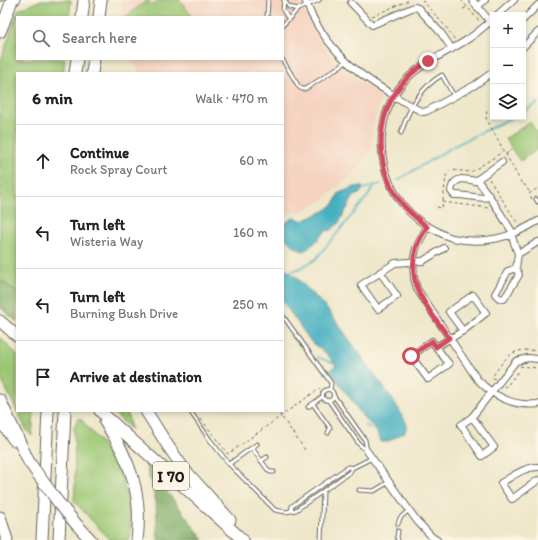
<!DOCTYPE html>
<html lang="en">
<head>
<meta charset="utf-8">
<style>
	body { margin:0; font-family:Itim,sans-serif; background:#f6f6f6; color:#222 }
	.controls { position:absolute; right:12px; top:12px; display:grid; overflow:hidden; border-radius:0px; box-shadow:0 2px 6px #0003 }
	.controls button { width:36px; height:36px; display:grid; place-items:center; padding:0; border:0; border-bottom:1px solid #e0e0e0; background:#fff; color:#222; font:20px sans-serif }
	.stop { position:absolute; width:12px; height:12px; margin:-9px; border:3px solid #d1495b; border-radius:50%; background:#fff }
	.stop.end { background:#d1495b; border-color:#fff; box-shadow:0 1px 4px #0008 }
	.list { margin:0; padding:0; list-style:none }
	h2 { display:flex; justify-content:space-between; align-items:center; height:52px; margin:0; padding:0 16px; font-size:17px }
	h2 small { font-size:13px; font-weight:400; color:#767676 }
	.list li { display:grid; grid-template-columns:26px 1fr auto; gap:12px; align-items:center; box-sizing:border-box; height:72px; padding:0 16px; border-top:1px solid #e0e0e0 }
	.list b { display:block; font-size:15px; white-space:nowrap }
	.list p { margin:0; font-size:13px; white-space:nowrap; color:#767676 }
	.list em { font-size:13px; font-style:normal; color:#767676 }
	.icon { flex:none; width:22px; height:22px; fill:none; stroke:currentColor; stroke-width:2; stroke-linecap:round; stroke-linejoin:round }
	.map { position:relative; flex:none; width:538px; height:540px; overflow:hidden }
	.search { position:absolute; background:#fff; box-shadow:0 2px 6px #0003; left:16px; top:16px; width:268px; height:44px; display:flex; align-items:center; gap:10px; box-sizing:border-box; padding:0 14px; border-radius:0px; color:#767676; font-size:15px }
	.panel { position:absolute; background:#fff; box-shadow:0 2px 6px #0003; left:16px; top:72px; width:268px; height:340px; border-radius:0px }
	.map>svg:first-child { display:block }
</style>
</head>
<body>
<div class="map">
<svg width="538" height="540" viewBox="0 0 538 540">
	<rect width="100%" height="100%" fill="#fcf5e5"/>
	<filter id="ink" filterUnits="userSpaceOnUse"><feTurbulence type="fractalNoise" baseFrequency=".025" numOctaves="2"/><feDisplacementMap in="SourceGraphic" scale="8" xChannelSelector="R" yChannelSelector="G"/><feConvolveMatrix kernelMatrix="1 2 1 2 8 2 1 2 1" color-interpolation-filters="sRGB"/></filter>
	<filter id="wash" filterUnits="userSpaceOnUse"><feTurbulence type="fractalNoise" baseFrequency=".012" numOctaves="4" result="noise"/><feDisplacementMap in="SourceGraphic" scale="16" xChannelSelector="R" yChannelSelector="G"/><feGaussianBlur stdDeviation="0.9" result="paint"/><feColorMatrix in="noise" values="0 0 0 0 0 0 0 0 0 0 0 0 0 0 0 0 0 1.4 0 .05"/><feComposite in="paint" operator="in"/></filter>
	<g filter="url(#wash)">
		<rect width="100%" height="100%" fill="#eee7ca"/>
		<path fill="#f5d3c1" d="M121,0H298L321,43L333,59L351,75L381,97L373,124L371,150L356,170L322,201L301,211L288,214L283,219V73H140L131,59H283V17H121Z"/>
		<path fill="#9bc774" stroke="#5c7248" d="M41,0H71L69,17H17V59H65L63,73H17V293L3,282L0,283V63L18,10Z
			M148,0L152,6L160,0H180L192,17H126V16Z
			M530,122L538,134V149L520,161L505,139Z
			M0,337L17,355V411H34L32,436L26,429L0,377Z
			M112,411H127L131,429Z
			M80,418L101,443L122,475L131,519L130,540H110L74,501L75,485L74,429L77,420Z"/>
		<path fill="#7cac66" stroke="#4c6441" d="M3,281L17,293V322L0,307V283Z
			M145,463L204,540H158L156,502Z"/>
		<path fill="#44b0c2" stroke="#30666f" d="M361,186L363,189L359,194L354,196L338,224L329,231L327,230C319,237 313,247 303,251C291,246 283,239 283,225L294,217L303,221L326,210L334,204L339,193L355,187Z
			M283,267L296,277L328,310L395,403L407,424L405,432L387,442H380L376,429L364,418L330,370L336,365L327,354L312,343L283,302Z"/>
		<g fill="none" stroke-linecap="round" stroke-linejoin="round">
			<path stroke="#44b0c2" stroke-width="1.5" d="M523,112L538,103
				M398,180L454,146L513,117
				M363,189L381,184
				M288,272L296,270L315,260L368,196L374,185
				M317,357L334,363
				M365,425L377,431"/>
		</g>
	</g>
	<g filter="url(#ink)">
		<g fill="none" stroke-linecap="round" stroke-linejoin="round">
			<defs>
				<path id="lane" d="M284,0L289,7L298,9L319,0
					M284,0L283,10L288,18
					M267,17L268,0
					M283,25L298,9
					M282,59L299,87L302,89H305L327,75L346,62
					M401,133C409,108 420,88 442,75L454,96
					M536,199L538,202
					M283,316L331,383L330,390
					M322.5 395a5.5 5.5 0 1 1 11 0a5.5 5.5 0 1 1-11 0Z
					M334,396L365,440L367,451
					M329,401L359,444L366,450
					M313,404L330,428L328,433
					M308,407L322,397
					M190,411L210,440L229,464L275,510L286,512L296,510L350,472L352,468L372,458
					M252,448L268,470L270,472H274
					M261,461L267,457
					M229,464L257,444
					M359,490L374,491L389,482
					M291,510L292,506L348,467L352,468
					M398,524L400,518L409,510
					M398,531L397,537L398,540
					M321,540L323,492"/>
				<path id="street" d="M305,0C321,42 351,71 390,93C399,99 408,105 419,110L423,112L427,111L475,85L493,72
					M472,0L493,25
					M351,3L372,25L414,7L418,8L441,33L452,49
					M477,7L485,0
					M497,15L514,0
					M493,19C484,27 475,35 465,41C438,58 410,67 394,96C367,142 386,208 435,230C440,233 446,236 452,238C484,245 510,238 538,221
					M523,20L538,5
					M523,47L538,32
					M462,179L478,181L490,197C477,200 467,194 454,195L451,191C452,184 455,180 462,179Z
					M475,181L502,162
					M490,197L513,233
					M427,227L416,248L413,262L414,278L417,289L477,379C494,397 513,407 538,404
					M511,234L518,254L516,268L519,275L504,299L499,298L495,294L508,271L516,268
					M518,254L538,242
					M380,272L397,296L378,309L361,285L395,263L423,261L444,248
					M436,347L432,341L411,356L428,379L449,364L436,347L463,331L449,312L473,295L486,313L463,331
					M472,417L494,447L482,456L461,425L472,417L516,361L528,358L538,359
					M367,451L417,521L432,537L437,540
					M538,467C524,467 513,476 501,483L512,499L538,480"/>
				<path id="secondary" d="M0,7L15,0"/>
				<path id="highway" d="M82,17L84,0
					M99,17L101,0
					M0,32L4,22
					M75,73L77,59
					M92,73L94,59
					M0,321L17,336
					M0,400L29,462
					M100,411L243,540
					M146,411L168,446L184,469L230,520
					M0,420L14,440
					M105,422C130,459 143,495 137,540
					M0,517L7,540
					M77,525L91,540
					M42,540L48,411
					M59,540L65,411"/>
			</defs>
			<use href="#lane" stroke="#666359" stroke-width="5"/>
			<use href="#street" stroke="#666359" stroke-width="8"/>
			<use href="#secondary" stroke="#666359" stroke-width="11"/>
			<use href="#highway" stroke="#666359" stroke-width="13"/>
			<path stroke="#666359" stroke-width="1" stroke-dasharray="3 3" stroke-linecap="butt" d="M422,0L446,27L455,40
				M461,0L480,22
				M463,9L467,7
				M372,16L410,0
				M487,111L486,118L522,184L525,185L530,193
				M506,154L512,150
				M489,179L518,224
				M532,199L529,194L538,188
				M443,202L489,208
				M437,207L442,208L446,176L449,171L452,170L471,172L504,151
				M520,366L538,368
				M495,379L492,377C507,356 511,347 538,351
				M504,386L506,387L518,372L516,371
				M279,413L305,450
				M201,419L228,454L320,388"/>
			<use href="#lane" stroke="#fff" stroke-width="3"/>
			<use href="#street" stroke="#fff" stroke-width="6"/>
			<use href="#secondary" stroke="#fff" stroke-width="9"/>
			<use href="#highway" stroke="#fff" stroke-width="11"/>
			<defs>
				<path id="highway-bridge" d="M4,22L12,0
					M29,462L58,502L77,525"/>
			</defs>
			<use href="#highway-bridge" stroke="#666359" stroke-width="13" stroke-linecap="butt"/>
			<use href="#highway-bridge" stroke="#fff" stroke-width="11"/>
		</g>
	</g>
	<g fill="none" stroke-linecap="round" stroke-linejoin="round" filter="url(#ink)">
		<path stroke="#d1495b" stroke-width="5" d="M411,356L432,341L436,347L449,338C430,310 405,286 416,249C418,241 423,234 427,227C419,220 411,214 404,206C375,172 373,119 402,84C409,75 418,68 428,61"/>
	</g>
	<g text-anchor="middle" stroke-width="3" stroke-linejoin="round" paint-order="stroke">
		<rect fill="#fcf5e5" stroke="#5f5d58" stroke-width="1" x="153" y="462" width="36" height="28" rx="3"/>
		<g font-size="16" font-weight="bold" fill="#1c1c1c">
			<text x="171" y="482">I 70</text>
		</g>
	</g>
</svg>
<div class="controls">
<button>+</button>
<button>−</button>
<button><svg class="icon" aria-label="layers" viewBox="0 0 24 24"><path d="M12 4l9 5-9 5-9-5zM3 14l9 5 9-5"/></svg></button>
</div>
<div class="stop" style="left:411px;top:356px"></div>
<div class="stop end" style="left:428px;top:61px"></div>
<div class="search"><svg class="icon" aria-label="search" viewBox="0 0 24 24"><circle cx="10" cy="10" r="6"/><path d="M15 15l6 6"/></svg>Search here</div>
<section class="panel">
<h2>6 min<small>Walk · 470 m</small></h2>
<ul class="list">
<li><svg class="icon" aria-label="ahead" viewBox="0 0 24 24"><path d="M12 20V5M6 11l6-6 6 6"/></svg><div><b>Continue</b><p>Rock Spray Court</p></div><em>60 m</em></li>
<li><svg class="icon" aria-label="left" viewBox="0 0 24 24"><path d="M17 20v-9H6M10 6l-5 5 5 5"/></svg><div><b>Turn left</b><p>Wisteria Way</p></div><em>160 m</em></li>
<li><svg class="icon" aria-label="left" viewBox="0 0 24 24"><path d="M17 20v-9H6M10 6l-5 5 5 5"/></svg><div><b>Turn left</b><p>Burning Bush Drive</p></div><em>250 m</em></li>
<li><svg class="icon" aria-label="arrive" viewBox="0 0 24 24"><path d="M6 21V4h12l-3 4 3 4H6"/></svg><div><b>Arrive at destination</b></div></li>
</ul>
</section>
</div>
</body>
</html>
